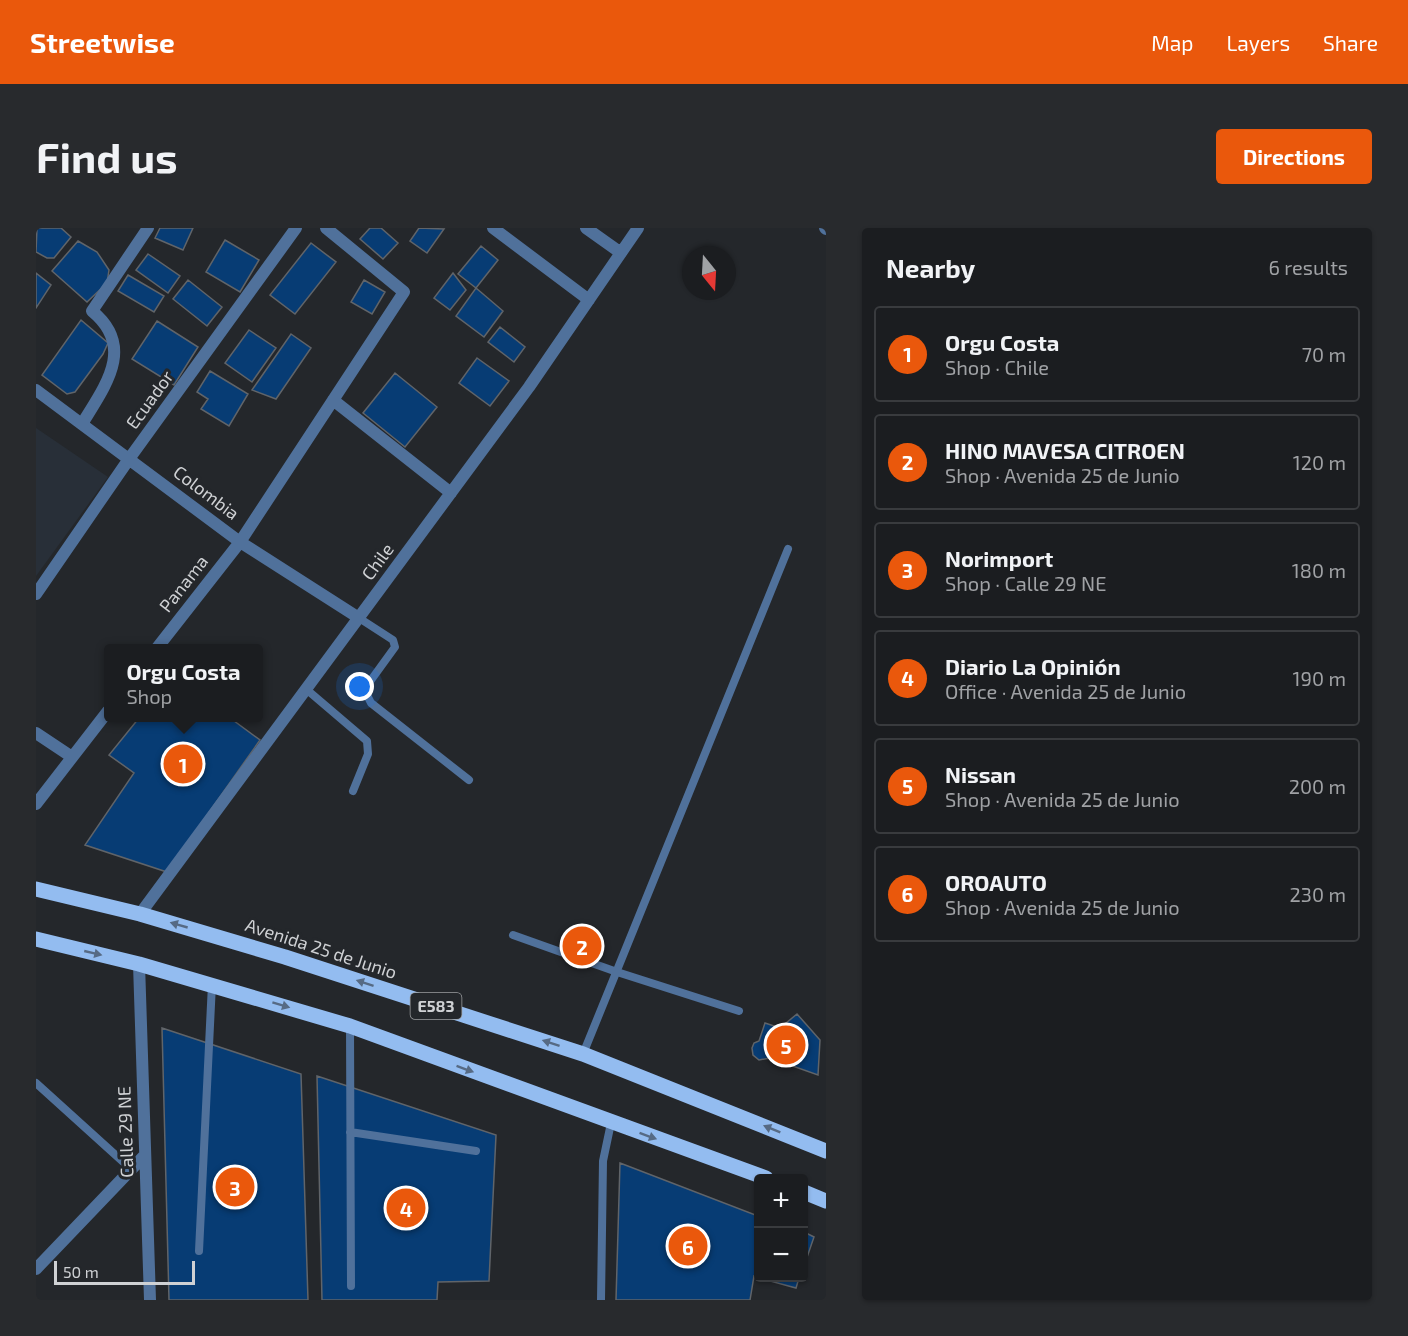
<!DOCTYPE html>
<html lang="en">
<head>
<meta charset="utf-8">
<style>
	body { margin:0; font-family:"Exo 2",sans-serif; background:#282a2d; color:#f1f3f6 }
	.controls { position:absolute; right:18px; bottom:18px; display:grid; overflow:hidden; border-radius:6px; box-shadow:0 2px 4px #0004 }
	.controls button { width:54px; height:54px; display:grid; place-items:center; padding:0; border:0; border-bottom:2px solid #393b3e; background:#1b1d20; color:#f1f3f6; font:30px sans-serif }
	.compass { position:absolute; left:646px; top:18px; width:54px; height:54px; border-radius:50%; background:#1b1d20; box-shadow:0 2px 4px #0004; rotate:162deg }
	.scale { position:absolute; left:18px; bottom:15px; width:141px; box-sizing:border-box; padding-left:6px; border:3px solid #cfd1d4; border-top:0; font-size:16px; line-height:21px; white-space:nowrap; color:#cfd1d4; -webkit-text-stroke:4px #24272b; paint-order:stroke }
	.you { position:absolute; left:324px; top:459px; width:21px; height:21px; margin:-15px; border:4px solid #fff; border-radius:50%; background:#1a73e8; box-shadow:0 0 0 9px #1a73e833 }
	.badge { display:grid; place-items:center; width:39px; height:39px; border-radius:50%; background:#ea580c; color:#fff; font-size:20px; font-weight:700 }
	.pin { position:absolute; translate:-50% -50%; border:3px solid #fff; box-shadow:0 2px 6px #0006 }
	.popup { position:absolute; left:68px; top:416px; width:159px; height:78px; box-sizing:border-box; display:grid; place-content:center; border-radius:6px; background:#1b1d20; filter:drop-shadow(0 2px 4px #0005); font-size:20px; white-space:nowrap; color:#a0a2a5 }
	.popup b { font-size:22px; color:#f1f3f6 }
	.popup::after { content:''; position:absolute; left:50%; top:100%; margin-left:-12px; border:12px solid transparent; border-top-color:#1b1d20 }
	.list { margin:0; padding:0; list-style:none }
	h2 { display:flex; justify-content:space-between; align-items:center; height:78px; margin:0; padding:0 24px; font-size:26px }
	h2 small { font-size:20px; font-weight:400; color:#a0a2a5 }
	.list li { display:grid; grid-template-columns:39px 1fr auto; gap:18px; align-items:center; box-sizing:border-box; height:96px; margin:0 12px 12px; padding:0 12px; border:2px solid #393b3e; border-radius:6px }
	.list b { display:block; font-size:22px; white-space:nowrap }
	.list p { margin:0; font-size:20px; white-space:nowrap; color:#a0a2a5 }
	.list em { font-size:20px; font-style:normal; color:#a0a2a5 }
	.map { position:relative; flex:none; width:790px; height:1072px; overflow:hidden; border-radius:6px }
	header { display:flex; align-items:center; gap:36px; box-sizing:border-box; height:84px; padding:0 30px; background:#ea580c; color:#fff }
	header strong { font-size:28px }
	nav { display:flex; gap:33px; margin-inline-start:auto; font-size:21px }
	.intro { display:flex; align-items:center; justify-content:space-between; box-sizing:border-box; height:144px; padding:0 36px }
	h1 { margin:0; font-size:42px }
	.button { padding:15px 27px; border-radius:6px; background:#ea580c; color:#fff; font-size:21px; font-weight:700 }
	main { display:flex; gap:36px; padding:0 36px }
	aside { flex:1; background:#1b1d20; border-radius:6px; box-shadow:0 2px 4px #0004 }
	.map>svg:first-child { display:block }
</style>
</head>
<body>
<header>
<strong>Streetwise</strong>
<nav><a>Map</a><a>Layers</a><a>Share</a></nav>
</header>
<div class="intro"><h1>Find us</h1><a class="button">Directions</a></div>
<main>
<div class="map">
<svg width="790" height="1072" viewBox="0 0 790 1072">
	<rect width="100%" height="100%" fill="#24272b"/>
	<path fill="#282f38" d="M0,200L72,249L0,348Z"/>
	<path fill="#073c74" stroke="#606469" stroke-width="1.5" d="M1,0H25L35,9L18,30H11L0,24Z
		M124,0H157L147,22L119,10Z
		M334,0H345L362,15L347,31L324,11Z
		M383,0L408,1L391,25L374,13Z
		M189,12L223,32L204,64L170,44Z
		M42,13L61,24L73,42L71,55L51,74L16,43Z
		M275,15L300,34L259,86L234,67Z
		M445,18L462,32L440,60L422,46Z
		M112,26L144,48L132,65L100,42Z
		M0,45L15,57L0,80Z
		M417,45L430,62L414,82L398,70Z
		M92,47L128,68L118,84L82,63Z
		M152,52L186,79L171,98L137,71Z
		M328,52L349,64L336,86L315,74Z
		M440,60L467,83L448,109L420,88Z
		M45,92L72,115L67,126L39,164L31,166L6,147Z
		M121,93L162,119L138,157L96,131Z
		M464,99L489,119L478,134L452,114Z
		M213,102L240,120L216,154L189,135Z
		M255,106L275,120L240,171L216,162Z
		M441,130L473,153L454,178L423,155Z
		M174,143L212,166L193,198L165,181L172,171L161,164Z
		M359,145L401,179L369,219L327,185Z
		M103,490H194L224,512L131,644L49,617L98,545L73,527Z
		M761,786L784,812L782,847L734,830L723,832L717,827L716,820L718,815L723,813L729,795L744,800Z
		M126,800L265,846L272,1072H133Z
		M281,848L460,907L453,1053L402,1054L401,1072H286Z
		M584,935L722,988V1049L718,1048L714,1072H580Z
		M768,1004L778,1009L768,1038Z
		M723,1050H763L760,1060Z"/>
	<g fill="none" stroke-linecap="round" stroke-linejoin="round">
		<path stroke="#50719b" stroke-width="8" d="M323,390L357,412L359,419L330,459L331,467L335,475L433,552
			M270,461L331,513L332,526L317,563
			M477,707L581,744L703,783
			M314,798L315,1058
			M547,826L752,321
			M0,855L95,941
			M314,904L440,923
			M163,1023L176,756
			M565,1072L567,933L575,895"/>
		<path stroke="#50719b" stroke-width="12" d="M457,0L553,72
			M550,0L585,25
			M789,0L790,1
			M0,162L204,314L323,390
			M297,172L415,265
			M46,196C69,158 100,119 56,83L112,0
			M0,366L93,231L260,0
			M121,420L204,314L368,64L290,0
			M0,505L36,529
			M0,576L72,483
			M104,686L493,159L602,0
			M103,736L114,1072
			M0,1041L109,927"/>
		<path stroke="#93bcf0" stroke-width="15" d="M0,661L104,686L249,729L547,826L790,923
			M0,711L103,736L314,798L730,950
			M768,964L790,973"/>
	</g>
	<defs><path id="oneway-solid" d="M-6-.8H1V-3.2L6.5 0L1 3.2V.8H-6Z" transform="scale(1.5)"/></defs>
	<g fill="#566a84">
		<use href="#oneway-solid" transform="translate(143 697) rotate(-164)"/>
		<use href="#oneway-solid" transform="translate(57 725) rotate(13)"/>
		<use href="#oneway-solid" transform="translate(329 755) rotate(-162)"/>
		<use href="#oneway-solid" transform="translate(245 777) rotate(17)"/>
		<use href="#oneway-solid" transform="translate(515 815) rotate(-162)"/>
		<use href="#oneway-solid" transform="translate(429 841) rotate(20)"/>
		<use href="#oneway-solid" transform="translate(736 901) rotate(-158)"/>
		<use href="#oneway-solid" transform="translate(612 908) rotate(20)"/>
	</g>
	<g text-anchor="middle" stroke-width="6" stroke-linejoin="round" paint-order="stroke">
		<rect fill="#24272b" stroke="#9c9ea1" stroke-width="1.5" x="374.5" y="765" width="51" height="26" rx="4.5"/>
		<g font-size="16" font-weight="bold" fill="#cfd1d4">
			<text x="400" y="784">E583</text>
		</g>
		<g font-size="18" fill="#cfd1d4" stroke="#24272b">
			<text transform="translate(114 172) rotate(-54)" y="6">Ecuador</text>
			<text transform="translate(170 265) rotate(37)" y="6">Colombia</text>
			<text transform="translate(342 334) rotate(-54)" y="6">Chile</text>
			<text transform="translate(148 356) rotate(-52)" y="6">Panama</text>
			<text transform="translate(285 721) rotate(18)" y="6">Avenida 25 de Junio</text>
			<text transform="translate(90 904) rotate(-92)" y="6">Calle 29 NE</text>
		</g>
	</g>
</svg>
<div class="controls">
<button>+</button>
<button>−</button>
</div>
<svg class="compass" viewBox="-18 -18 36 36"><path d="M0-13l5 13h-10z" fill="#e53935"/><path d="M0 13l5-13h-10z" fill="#a0a2a5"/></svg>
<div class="scale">50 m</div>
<div class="you"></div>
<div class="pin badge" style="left:147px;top:536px">1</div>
<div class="popup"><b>Orgu Costa</b>Shop</div>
<div class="pin badge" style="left:546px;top:718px">2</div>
<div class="pin badge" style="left:199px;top:959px">3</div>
<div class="pin badge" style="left:370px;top:980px">4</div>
<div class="pin badge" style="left:750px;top:817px">5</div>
<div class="pin badge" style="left:652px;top:1018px">6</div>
</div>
<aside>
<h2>Nearby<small>6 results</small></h2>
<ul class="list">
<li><span class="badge">1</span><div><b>Orgu Costa</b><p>Shop · Chile</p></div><em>70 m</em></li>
<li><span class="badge">2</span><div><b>HINO MAVESA CITROEN</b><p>Shop · Avenida 25 de Junio</p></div><em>120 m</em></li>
<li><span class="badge">3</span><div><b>Norimport</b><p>Shop · Calle 29 NE</p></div><em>180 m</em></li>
<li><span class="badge">4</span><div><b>Diario La Opinión</b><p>Office · Avenida 25 de Junio</p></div><em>190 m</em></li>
<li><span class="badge">5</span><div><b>Nissan</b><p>Shop · Avenida 25 de Junio</p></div><em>200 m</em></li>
<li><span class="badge">6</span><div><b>OROAUTO</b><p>Shop · Avenida 25 de Junio</p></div><em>230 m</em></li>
</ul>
</aside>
</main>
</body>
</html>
